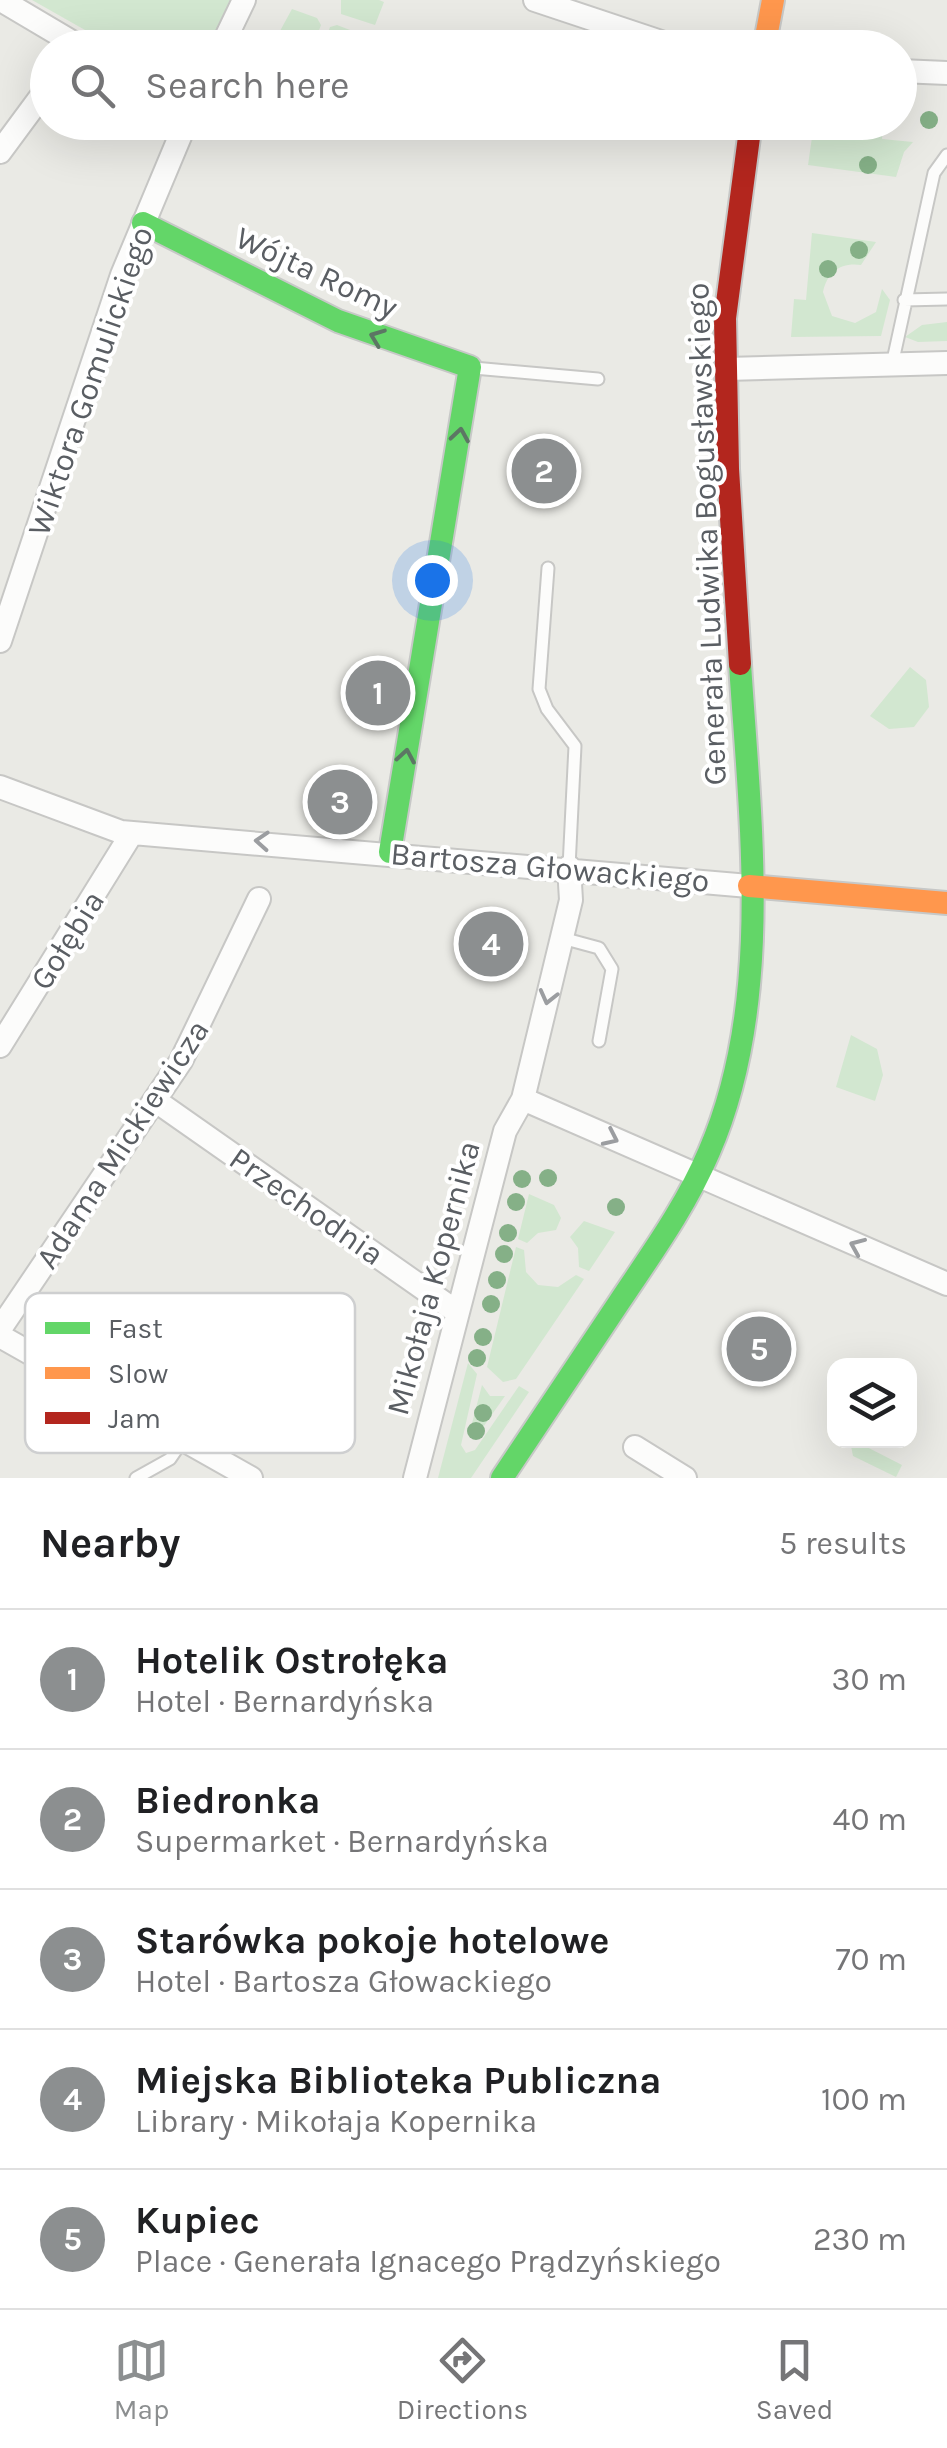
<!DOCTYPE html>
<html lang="en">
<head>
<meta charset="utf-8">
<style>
	body { margin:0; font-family:Karla,sans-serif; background:#f2f2f2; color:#202124 }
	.controls { position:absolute; right:30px; bottom:30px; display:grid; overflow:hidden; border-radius:20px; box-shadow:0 10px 40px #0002 }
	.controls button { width:90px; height:90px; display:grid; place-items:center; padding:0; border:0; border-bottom:2px solid #e0e0e0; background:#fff; color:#202124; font:50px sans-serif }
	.you { position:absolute; left:432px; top:580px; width:35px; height:35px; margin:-25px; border:8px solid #fff; border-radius:50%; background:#1a73e8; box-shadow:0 0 0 15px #1a73e833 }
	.badge { display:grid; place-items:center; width:65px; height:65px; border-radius:50%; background:#8c8f90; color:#fff; font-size:32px; font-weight:700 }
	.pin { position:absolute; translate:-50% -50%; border:5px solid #fff; box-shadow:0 2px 10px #0006 }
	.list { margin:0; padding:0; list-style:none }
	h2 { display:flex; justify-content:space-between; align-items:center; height:130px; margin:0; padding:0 40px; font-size:42px }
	h2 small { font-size:32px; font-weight:400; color:#757577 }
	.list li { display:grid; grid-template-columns:65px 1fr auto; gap:30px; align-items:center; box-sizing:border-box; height:140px; padding:0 40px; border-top:2px solid #e0e0e0 }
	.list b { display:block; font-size:38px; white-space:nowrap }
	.list p { margin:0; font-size:32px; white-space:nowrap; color:#757577 }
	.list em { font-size:32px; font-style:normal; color:#757577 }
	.icon { flex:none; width:55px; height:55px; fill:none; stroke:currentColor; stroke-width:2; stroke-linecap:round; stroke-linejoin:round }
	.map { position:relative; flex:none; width:947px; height:1478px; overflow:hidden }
	.search { position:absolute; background:#fff; box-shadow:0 10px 40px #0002; left:30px; right:30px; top:30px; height:110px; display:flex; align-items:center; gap:25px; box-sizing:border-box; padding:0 35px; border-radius:55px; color:#757577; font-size:38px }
	.sheet { height:830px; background:#fff }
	nav { display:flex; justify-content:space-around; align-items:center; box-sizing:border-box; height:140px; border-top:2px solid #e0e0e0; background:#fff; font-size:28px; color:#757577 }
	nav a { display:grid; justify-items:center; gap:5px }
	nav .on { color:#8c8f90 }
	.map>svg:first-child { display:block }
</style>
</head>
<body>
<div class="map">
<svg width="947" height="1478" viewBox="0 0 947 1478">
	<rect width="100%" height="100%" fill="#eaeae5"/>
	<path fill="#d2e7d0" d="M32,0H230L208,47H115Z
		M341,0H379L384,2L375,25L341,14Z
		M292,9L317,18L321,25L314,44L280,31Z
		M337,25L371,38L367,47H323L330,27Z
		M814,123H883L882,139L913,142L904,152L896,177L808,165Z
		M812,233L876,242L861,265C841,262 827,272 823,292L832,316L855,323L876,312L882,289L890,300L881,336L791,337L794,299L806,300Z
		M947,322V341L918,342L905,337L922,325Z
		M910,667L926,680L929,707L914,727L889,729L870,716Z
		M851,1035L877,1049L883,1075L875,1101L836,1087Z
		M529,1194L554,1205L561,1218L556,1230L538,1233L527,1243L518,1239Z
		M584,1221L615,1232L589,1271L579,1267L578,1248L570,1237Z
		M516,1247L524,1250L526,1272L538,1285L558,1287L576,1275L584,1279L516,1379L503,1382L487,1367Z
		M468,1363L477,1374L461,1445L466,1453L475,1450L519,1386L529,1392L471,1478H438Z
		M482,1385L490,1396H505L474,1440L469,1435Z
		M859,1443L902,1465L896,1477L853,1456L851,1446Z"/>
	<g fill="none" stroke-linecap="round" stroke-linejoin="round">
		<defs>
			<path id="lane" d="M904,300L947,299
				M892,365L934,173L947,155
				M474,368L598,379
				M548,568L539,689L547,709L575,746L569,867
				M562,938L599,948L612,969L599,1041
				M136,1478L170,1459L183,1440"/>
			<path id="street" d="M1,0L82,48
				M535,0L679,48
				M221,48L244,0
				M900,71L947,73
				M0,152L48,87
				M726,369L947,363
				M0,641L122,275L186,122
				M0,787L121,832L749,886
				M0,1046L132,833
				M523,1099L947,1284
				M156,1101L457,1312
				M0,1329L181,1061L259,899
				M0,1336L251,1478
				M635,1447L685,1478
				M415,1478L505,1131L523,1099L571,900L569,867"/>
			<path id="fast" d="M143,223L338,321L470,367L390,852
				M502,1478C541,1419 581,1360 620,1301C652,1253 686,1206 709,1152C774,1003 750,821 740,664"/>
			<path id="slow" d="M764,48L773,0
				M749,886L947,903"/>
			<path id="jam" d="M740,664L728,469L725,318L751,122"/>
		</defs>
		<use href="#lane" stroke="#c7c7c5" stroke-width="15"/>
		<use href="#street" stroke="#c7c7c5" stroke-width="26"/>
		<use href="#fast" stroke="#c7c8c7" stroke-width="26"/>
		<use href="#slow" stroke="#c7c8c7" stroke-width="26"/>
		<use href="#jam" stroke="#c7c8c7" stroke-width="26"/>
		<use href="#lane" stroke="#fcfcfb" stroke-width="11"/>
		<use href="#street" stroke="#fcfcfb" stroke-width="22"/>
		<use href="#fast" stroke="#63d668" stroke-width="22"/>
		<use href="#slow" stroke="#ff974d" stroke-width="22"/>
		<use href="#jam" stroke="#b3261e" stroke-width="22"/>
	</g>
	<g fill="#85b087">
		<circle cx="929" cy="120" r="9"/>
		<circle cx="868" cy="165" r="9"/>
		<circle cx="859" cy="250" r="9"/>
		<circle cx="828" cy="269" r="9"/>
		<circle cx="548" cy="1178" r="9"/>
		<circle cx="522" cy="1179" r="9"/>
		<circle cx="516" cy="1202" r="9"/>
		<circle cx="616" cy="1207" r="9"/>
		<circle cx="508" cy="1233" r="9"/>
		<circle cx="504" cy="1254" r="9"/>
		<circle cx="497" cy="1280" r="9"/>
		<circle cx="491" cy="1304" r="9"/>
		<circle cx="483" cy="1337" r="9"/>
		<circle cx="477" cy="1358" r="9"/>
		<circle cx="483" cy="1413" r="9"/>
		<circle cx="476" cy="1431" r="9"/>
	</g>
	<defs><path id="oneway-chevron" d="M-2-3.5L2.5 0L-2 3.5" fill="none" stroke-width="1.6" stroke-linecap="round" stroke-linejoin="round" transform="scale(2.5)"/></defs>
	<g stroke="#5c7664">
		<use href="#oneway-chevron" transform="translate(377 337) rotate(-159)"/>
		<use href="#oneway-chevron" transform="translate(460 435) rotate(-81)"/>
		<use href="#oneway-chevron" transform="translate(406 756) rotate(-80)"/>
	</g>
	<g stroke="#9b9da0">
		<use href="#oneway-chevron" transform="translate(262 841) rotate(-176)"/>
		<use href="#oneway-chevron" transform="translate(548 997) rotate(104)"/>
		<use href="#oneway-chevron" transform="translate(611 1138) rotate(25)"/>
		<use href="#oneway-chevron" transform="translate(857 1246) rotate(-157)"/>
	</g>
	<g text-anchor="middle" stroke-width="8" stroke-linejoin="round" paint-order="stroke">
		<g font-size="32" fill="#5a5e63" stroke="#fff">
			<text transform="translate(317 272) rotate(25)" y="11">Wójta Romy</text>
			<text transform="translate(90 381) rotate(-71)" y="11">Wiktora Gomulickiego</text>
			<text transform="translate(706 534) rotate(-92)" y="11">Generała Ludwika Bogusławskiego</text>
			<text transform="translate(550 867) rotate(5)" y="11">Bartosza Głowackiego</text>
			<text transform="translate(67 940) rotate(-58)" y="11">Gołębia</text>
			<text transform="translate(122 1144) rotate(-57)" y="11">Adama Mickiewicza</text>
			<text transform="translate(307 1206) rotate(35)" y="11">Przechodnia</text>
			<text transform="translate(433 1278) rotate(-75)" y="11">Mikołaja Kopernika</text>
		</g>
	</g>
	<rect x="25" y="1293" width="330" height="160" rx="15" fill="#fff" stroke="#cecfd0" stroke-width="2.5"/>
	<rect x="45" y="1322" width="45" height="12" fill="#63d668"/>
	<rect x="45" y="1367" width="45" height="12" fill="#ff974d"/>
	<rect x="45" y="1412" width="45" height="12" fill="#b3261e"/>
	<g font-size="28" fill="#5a5e63">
		<text x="108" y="1338">Fast</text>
		<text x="108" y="1383">Slow</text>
		<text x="108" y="1428">Jam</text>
	</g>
</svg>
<div class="controls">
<button><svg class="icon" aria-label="layers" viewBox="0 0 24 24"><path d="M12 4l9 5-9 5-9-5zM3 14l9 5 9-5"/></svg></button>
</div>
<div class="you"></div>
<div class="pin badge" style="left:378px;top:693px">1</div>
<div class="pin badge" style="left:544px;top:471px">2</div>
<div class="pin badge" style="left:340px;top:802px">3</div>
<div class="pin badge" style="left:491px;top:944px">4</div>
<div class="pin badge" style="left:759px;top:1349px">5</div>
<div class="search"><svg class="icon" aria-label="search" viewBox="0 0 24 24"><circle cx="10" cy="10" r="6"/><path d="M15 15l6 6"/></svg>Search here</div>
</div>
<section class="sheet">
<h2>Nearby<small>5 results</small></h2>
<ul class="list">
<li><span class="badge">1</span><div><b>Hotelik Ostrołęka</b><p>Hotel · Bernardyńska</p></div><em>30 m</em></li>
<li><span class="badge">2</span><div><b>Biedronka</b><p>Supermarket · Bernardyńska</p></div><em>40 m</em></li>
<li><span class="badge">3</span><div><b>Starówka pokoje hotelowe</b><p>Hotel · Bartosza Głowackiego</p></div><em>70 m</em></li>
<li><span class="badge">4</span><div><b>Miejska Biblioteka Publiczna</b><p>Library · Mikołaja Kopernika</p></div><em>100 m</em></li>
<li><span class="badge">5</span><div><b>Kupiec</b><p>Place · Generała Ignacego Prądzyńskiego</p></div><em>230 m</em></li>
</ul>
</section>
<nav>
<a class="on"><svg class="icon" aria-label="map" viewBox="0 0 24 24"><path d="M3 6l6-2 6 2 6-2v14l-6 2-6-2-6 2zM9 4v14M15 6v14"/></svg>Map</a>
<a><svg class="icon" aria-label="directions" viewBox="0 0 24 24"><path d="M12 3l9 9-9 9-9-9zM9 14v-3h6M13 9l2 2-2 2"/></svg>Directions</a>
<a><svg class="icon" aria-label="saved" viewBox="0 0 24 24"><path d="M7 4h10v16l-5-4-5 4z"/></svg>Saved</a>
</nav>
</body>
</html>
